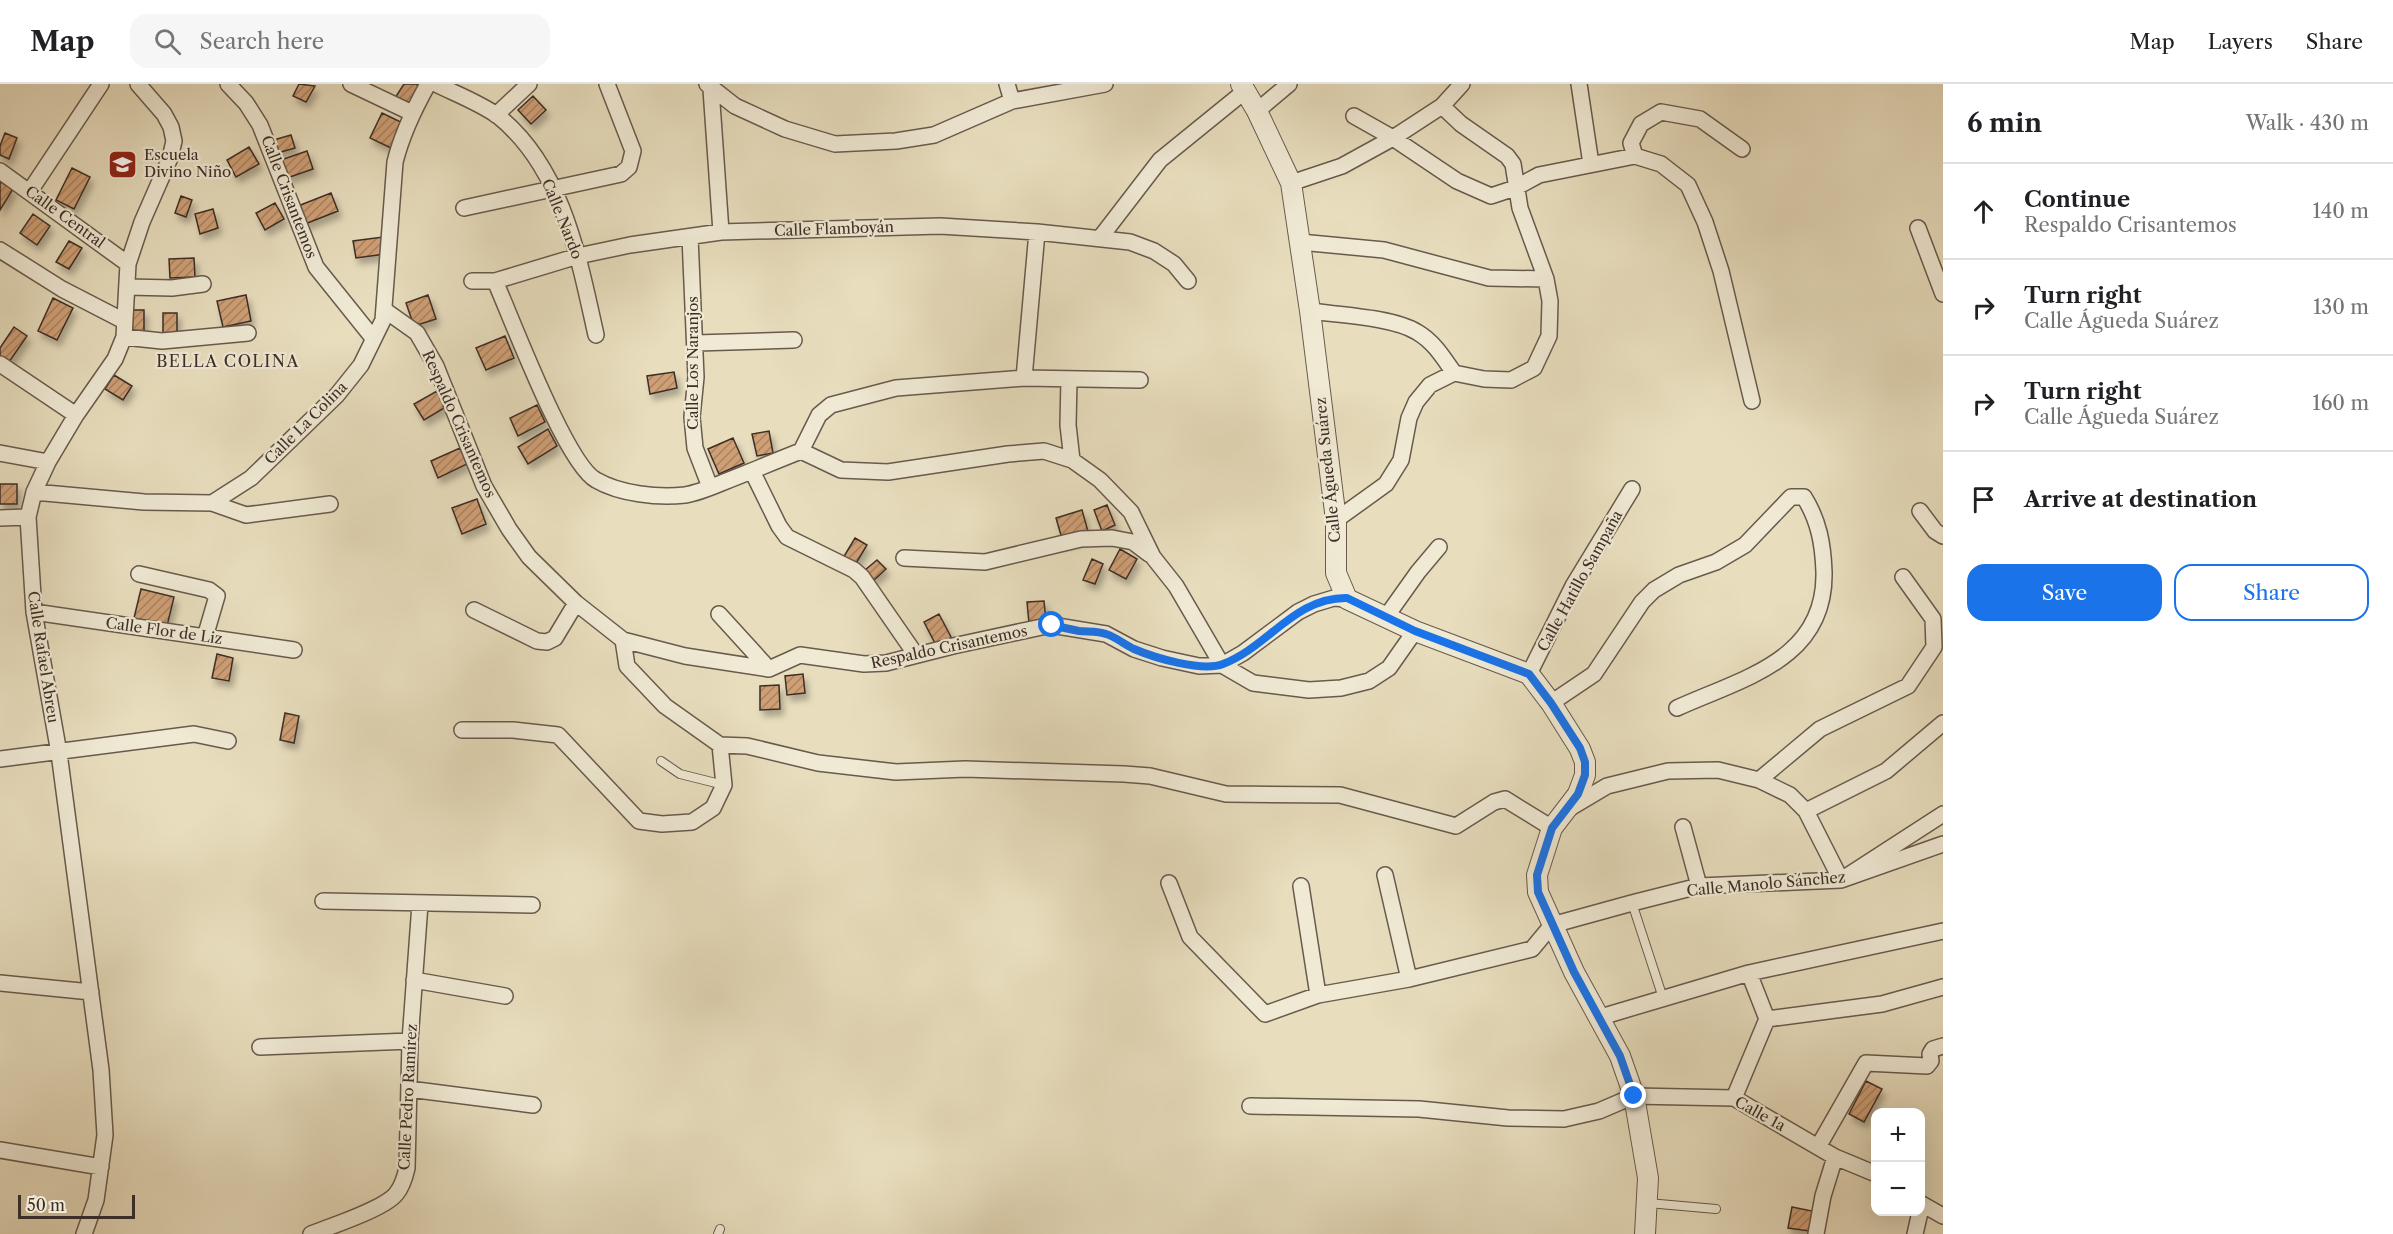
<!DOCTYPE html>
<html lang="en">
<head>
<meta charset="utf-8">
<style>
	body { margin:0; font-family:"Libre Caslon Text",serif; background:#f6f6f6; color:#202124 }
	.controls { position:absolute; right:18px; bottom:18px; display:grid; overflow:hidden; border-radius:12px; box-shadow:0 6px 24px #0002 }
	.controls button { width:54px; height:54px; display:grid; place-items:center; padding:0; border:0; border-bottom:2px solid #e0e0e0; background:#fff; color:#202124; font:30px sans-serif }
	.scale { position:absolute; left:18px; bottom:15px; width:117px; box-sizing:border-box; padding-left:6px; border:3px solid #3d2e27; border-top:0; font-size:16px; line-height:21px; white-space:nowrap; color:#3d2e27; -webkit-text-stroke:4px #f0ead5; paint-order:stroke }
	.stop { position:absolute; width:18px; height:18px; margin:-14px; border:4px solid #1a73e8; border-radius:50%; background:#fff }
	.stop.end { background:#1a73e8; border-color:#fff; box-shadow:0 2px 6px #0008 }
	.list { margin:0; padding:0; list-style:none }
	h2 { display:flex; justify-content:space-between; align-items:center; height:78px; margin:0; padding:0 24px; font-size:26px }
	h2 small { font-size:20px; font-weight:400; color:#757577 }
	.list li { display:grid; grid-template-columns:39px 1fr auto; gap:18px; align-items:center; box-sizing:border-box; height:96px; padding:0 24px; border-top:2px solid #e0e0e0 }
	.list b { display:block; font-size:22px; white-space:nowrap }
	.list p { margin:0; font-size:20px; white-space:nowrap; color:#757577 }
	.list em { font-size:20px; font-style:normal; color:#757577 }
	.actions { display:flex; gap:12px; padding:18px 24px }
	.actions a { flex:1; padding:14px 0; border:2px solid #1a73e8; border-radius:18px; text-align:center; font-size:21px; color:#1a73e8 }
	.actions .main { background:#1a73e8; color:#fff }
	.icon { flex:none; width:33px; height:33px; fill:none; stroke:currentColor; stroke-width:2; stroke-linecap:round; stroke-linejoin:round }
	.map { position:relative; flex:none; width:1943px; height:1150px; overflow:hidden }
	header { display:flex; align-items:center; gap:36px; box-sizing:border-box; height:84px; padding:0 30px; background:#fff; border-bottom:2px solid #e0e0e0 }
	header strong { font-size:28px }
	nav { display:flex; gap:33px; margin-inline-start:auto; font-size:21px }
	.search { width:420px; height:54px; background:#f6f6f6; display:flex; align-items:center; gap:15px; box-sizing:border-box; padding:0 21px; border-radius:18px; color:#757577; font-size:22px }
	main { display:flex }
	aside { flex:1; background:#fff }
	.map>svg:first-child { display:block }
</style>
</head>
<body>
<header>
<strong>Map</strong>
<div class="search"><svg class="icon" aria-label="search" viewBox="0 0 24 24"><circle cx="10" cy="10" r="6"/><path d="M15 15l6 6"/></svg>Search here</div>
<nav><a>Map</a><a>Layers</a><a>Share</a></nav>
</header>
<main>
<div class="map">
<svg width="1943" height="1150" viewBox="0 0 1943 1150">
	<defs>
		<pattern id="building-hatch" width="6" height="6" patternUnits="userSpaceOnUse" patternTransform="scale(1.5)"><rect width="6" height="6" fill="#cf9f76"/><path d="M-1 1l2-2M0 6l6-6M5 7l2-2" fill="none" stroke="#a98261"/></pattern>
		<filter id="shadow"><feDropShadow dx="3.5" dy="6" stdDeviation="3" flood-color="#0004"/></filter>
	</defs>
	<rect width="100%" height="100%" fill="#e8debe"/>
	<filter id="stains"><feTurbulence type="fractalNoise" baseFrequency=".00333" numOctaves="4"/><feColorMatrix values="0 0 0 0 .2 0 0 0 0 .09 0 0 0 0 .02 0 0 0 .5 -.17"/></filter>
	<radialGradient id="worn" r=".72"><stop offset=".6" stop-color="#630" stop-opacity="0"/><stop offset="1" stop-color="#630" stop-opacity=".3"/></radialGradient>
	<path fill="url(#building-hatch)" stroke="#3d2e27" stroke-width="1.5" filter="url(#shadow)" d="M299,0L315,2L306,18L293,12Z
		M404,0H416L424,5L411,27L393,17Z
		M533,12L546,26L531,40L518,26Z
		M382,29L405,40L393,65L370,54Z
		M5,49L17,54L9,75L0,71V62Z
		M291,51L295,64L274,70L270,57Z
		M249,63L259,80L236,93L227,76Z
		M307,67L313,85L287,94L281,76Z
		M72,84L90,93L74,125L56,116Z
		M1,98L13,105L0,126V100Z
		M331,109L338,127L305,140L298,122Z
		M181,112L192,116L186,133L175,129Z
		M275,119L284,135L265,146L256,129Z
		M213,125L218,144L200,150L195,130Z
		M33,130L50,142L37,161L20,149Z
		M383,153L385,170L356,174L353,157Z
		M69,157L82,164L69,185L56,178Z
		M194,174L195,193L170,194L169,175Z
		M246,211L251,237L223,243L217,217Z
		M428,211L436,235L414,242L406,219Z
		M53,214L73,224L57,256L38,247Z
		M129,226H144V250H130Z
		M163,229H177V249H163Z
		M14,243L27,252L9,278L0,272V264Z
		M505,252L514,274L486,286L476,264Z
		M674,288L677,304L650,310L647,292Z
		M114,291L132,302L123,316L105,305Z
		M437,307L446,323L424,336L414,320Z
		M537,321L545,338L518,352L510,334Z
		M548,345L557,362L528,380L518,363Z
		M769,347L773,369L757,372L752,350Z
		M733,354L744,379L719,390L708,365Z
		M460,364L467,380L438,394L431,377Z
		M0,400H17V420H0Z
		M477,415L486,440L462,450L452,424Z
		M1107,421L1115,441L1102,447L1094,426Z
		M1082,426L1089,451L1063,458L1056,434Z
		M855,454L867,461L855,481L843,474Z
		M1120,465L1137,475L1126,495L1109,486Z
		M1092,475L1103,480L1095,500L1083,496Z
		M877,476L886,485L874,496L865,486Z
		M141,505L174,513L167,542L134,534Z
		M1044,517L1046,537L1029,539L1027,518Z
		M939,530L952,555L937,563L924,538Z
		M217,570L233,574L229,597L212,594Z
		M803,590L805,609L787,611L785,592Z
		M779,601L780,625L760,626V602Z
		M285,629L299,632L294,659L280,656Z
		M1866,997L1882,1005L1864,1038L1849,1030Z
		M1792,1123L1812,1127L1809,1147L1788,1144Z"/>
	<g fill="none" stroke-linecap="round" stroke-linejoin="round">
		<defs>
			<path id="service" d="M661,677L680,690L724,701
				M1632,819L1663,914
				M1648,1119L1716,1125
				M718,1150L720,1145"/>
			<path id="minor" d="M228,0L246,19L260,41L316,183L373,254
				M351,0L412,29
				M436,0C456,10 480,19 498,32C563,84 579,175 596,251
				M707,0L735,22L785,45L835,60L896,57L934,51L1012,17L1105,0
				M1007,0L1012,17
				M1579,0L1591,80
				M711,5L721,148
				M1257,27L1289,0
				M496,31L529,0
				M1354,32L1393,54L1457,97L1491,112L1515,104L1539,91L1635,72L1661,80L1688,101L1705,138L1721,187L1752,317
				M1635,72L1631,59L1641,40L1661,28L1700,35L1742,65
				M0,87L128,180
				M1291,99L1342,82L1393,54L1442,22L1462,0
				M30,107L101,0
				M464,124L621,90L629,83L633,67L607,0
				M1918,144L1943,210
				M690,153L696,293L692,333L695,364L710,403
				M1100,154L1160,76L1245,7
				M1300,158L1384,166L1489,194L1546,195
				M0,166L62,205L124,237
				M472,197H495L578,172L630,161L721,148L940,142L1037,148L1130,158L1154,167L1174,180L1188,197
				M495,197C512,235 566,380 596,396C620,410 658,414 685,411C698,409 712,403 724,398C750,388 775,377 801,367L819,331L831,321L896,304L1024,294L1037,148
				M127,203L172,204L203,200
				M386,227L417,249L436,282L484,402L509,445L529,473L576,519L623,556L685,572L769,585L800,571L864,580L886,579L953,562L1051,541L1106,550L1134,565L1162,574L1199,582L1222,581L1243,569L1298,528L1314,520L1334,514L1347,515
				M1310,227C1338,231 1393,233 1417,248C1434,258 1443,273 1454,289
				M124,253L162,257L248,249
				M696,259L794,256
				M0,280L76,331
				M1024,294L1140,296
				M1069,295L1068,341L1072,376
				M801,367L841,386L888,388L1008,370L1044,367L1072,376L1100,396L1131,428L1153,473L1176,502L1222,581L1253,599L1309,606L1341,604L1369,597L1389,584L1415,547
				M0,369L48,378
				M752,387L779,442L787,453L854,486L862,493L916,571
				M34,408L144,418L212,419L251,394L337,311L361,281L383,236L395,78C402,50 414,25 428,0
				M212,419L246,431L330,420
				M1920,427L1935,447L1943,452
				M0,434L28,433
				M1336,436L1386,400L1401,376L1409,334L1416,318L1430,301L1454,289L1484,295L1511,296L1534,284L1549,252L1550,217L1546,195L1520,124L1513,80L1507,72L1461,40L1442,22
				M904,474L985,478L1081,455L1112,454L1133,458L1149,470
				M139,490L209,506L217,512L205,553
				M474,526L537,557L547,558L555,554L576,519
				M34,528L294,566
				M719,530L769,585
				M1386,533L1418,488L1439,463
				M623,556L627,582L665,622L720,661L747,662L818,679L896,688L965,685L1124,690L1150,692L1226,710L1340,711L1456,742L1494,718L1505,715L1552,744
				M1529,590L1573,502L1632,405
				M1551,619L1594,590L1642,518L1654,506L1679,491L1716,478L1745,461L1791,413H1804C1819,437 1823,460 1824,488C1826,576 1743,594 1677,624
				M462,646H513L558,651L639,737L662,740L692,738L713,724L724,701L720,661
				M0,675L194,650L228,657
				M1759,696L1820,645L1908,602L1934,563L1933,535L1903,493
				M1570,724L1607,702L1668,687L1718,686L1759,696L1790,711L1806,727L1886,687L1943,639
				M1806,727L1841,796L1943,730
				M1683,743L1699,802
				M1385,791L1409,895
				M1169,799L1190,853L1265,930L1318,911L1409,895L1532,865L1552,841L1632,819L1699,802L1841,796L1943,760
				M1301,802L1318,911
				M323,817L532,821
				M414,896L505,912
				M0,899L91,908
				M1601,933L1749,889L1943,847
				M1767,935L1882,920L1943,903
				M260,963L410,957
				M409,1005L533,1021
				M1734,1014L1767,935L1749,889
				M1250,1022L1419,1025L1508,1034L1564,1035L1599,1027L1634,1012L1734,1014L1835,1073L1876,1090
				M1818,1063L1866,979L1927,982L1931,977L1930,970L1933,965L1943,962
				M0,1066L101,1083
				M1920,1119L1943,1132
				M84,1150L96,1116L105,1051L101,986L59,669L34,528L28,433L34,408L48,378L76,331L115,275L124,253L128,180L142,138L170,74L174,57L171,43L164,30L138,0
				M311,1150C331,1142 384,1125 396,1110C402,1103 405,1093 407,1084L410,957L420,820
				M1816,1150L1823,1112L1835,1073
				M1915,1150L1920,1128"/>
			<path id="tertiary" d="M1241,0L1257,27L1291,99L1310,227L1336,436V489L1347,515L1415,547L1529,590L1551,619L1580,665L1585,678V691L1578,710L1552,744L1537,791L1538,808L1574,888L1620,972L1634,1012L1648,1094L1645,1150"/>
		</defs>
		<use href="#service" stroke="#685a4d" stroke-width="10"/>
		<use href="#minor" stroke="#685a4d" stroke-width="18"/>
		<use href="#tertiary" stroke="#685a4d" stroke-width="22"/>
		<use href="#service" stroke="#f0ead5" stroke-width="8"/>
		<use href="#minor" stroke="#f0ead5" stroke-width="15"/>
		<use href="#tertiary" stroke="#f0ead5" stroke-width="20"/>
	</g>
	<g fill="none" stroke-linecap="round" stroke-linejoin="round">
		<path stroke="#1a73e8" stroke-width="8" d="M1052,541C1060,543 1069,545 1079,547C1087,548 1098,547 1106,550C1116,553 1125,561 1134,565C1155,574 1202,588 1223,580C1268,563 1295,513 1347,514L1415,547L1529,590L1551,619L1580,664L1585,678V691L1578,710L1552,744L1537,791L1538,808L1574,888L1620,972L1634,1012"/>
	</g>
	<defs>
		<symbol id="school-square" viewBox="-11 -11 22 22"><rect x="-9" y="-9" width="18" height="18" rx="4" fill="#8f2418" stroke="#f0ead5"/><path d="M0-5L7-2L0 1L-7-2ZM-4 1L0 2.5L4 1V4Q0 6-4 4Z" fill="#fff"/></symbol>
	</defs>
	<g fill-rule="evenodd">
		<use href="#school-square" x="106" y="64" width="33" height="33"/>
	</g>
	<g text-anchor="middle" stroke-width="4.5" stroke-linejoin="round" paint-order="stroke">
		<g font-size="15" fill="#3d2e27" stroke="#f0ead5" text-anchor="start">
			<text x="144" y="76">Escuela<tspan x="144" dy="17">Divino Niño</tspan></text>
		</g>
		<g font-size="15" fill="#3d2e27" stroke="#f0ead5">
			<text transform="translate(289 113) rotate(69)" y="5">Calle Crisantemos</text>
			<text transform="translate(65 133) rotate(36)" y="5">Calle Central</text>
			<text transform="translate(562 135) rotate(68)" y="5">Calle Nardo</text>
			<text transform="translate(834 145) rotate(-2)" y="5">Calle Flamboyán</text>
			<text transform="translate(693 279) rotate(-90)" y="5">Calle Los Naranjos</text>
			<text transform="translate(306 339) rotate(-45)" y="5">Calle La Colina</text>
			<text transform="translate(459 340) rotate(66)" y="5">Respaldo Crisantemos</text>
			<text transform="translate(1328 386) rotate(-96)" y="5">Calle Águeda Suárez</text>
			<text transform="translate(1580 497) rotate(-61)" y="5">Calle Hatillo Sampaña</text>
			<text transform="translate(164 547) rotate(8)" y="5">Calle Flor de Liz</text>
			<text transform="translate(949 563) rotate(-12)" y="5">Respaldo Crisantemos</text>
			<text transform="translate(43 573) rotate(81)" y="5">Calle Rafael Abreu</text>
			<text transform="translate(1766 800) rotate(-5)" y="5">Calle Manolo Sánchez</text>
			<text transform="translate(408 1013) rotate(-87)" y="5">Calle Pedro Ramírez</text>
			<text transform="translate(1760 1030) rotate(29)" y="5">Calle 1a</text>
		</g>
		<g font-size="16" letter-spacing="1.5" fill="#3d2e27" stroke="#f0ead5">
			<text x="228" y="283">BELLA COLINA</text>
		</g>
	</g>
	<rect width="100%" height="100%" filter="url(#stains)"/>
	<rect width="100%" height="100%" fill="url(#worn)"/>
</svg>
<div class="controls">
<button>+</button>
<button>−</button>
</div>
<div class="scale">50 m</div>
<div class="stop" style="left:1052px;top:541px"></div>
<div class="stop end" style="left:1634px;top:1012px"></div>
</div>
<aside>
<h2>6 min<small>Walk · 430 m</small></h2>
<ul class="list">
<li><svg class="icon" aria-label="ahead" viewBox="0 0 24 24"><path d="M12 20V5M6 11l6-6 6 6"/></svg><div><b>Continue</b><p>Respaldo Crisantemos</p></div><em>140 m</em></li>
<li><svg class="icon" aria-label="right" viewBox="0 0 24 24"><path d="M7 20v-9h11M14 6l5 5-5 5"/></svg><div><b>Turn right</b><p>Calle Águeda Suárez</p></div><em>130 m</em></li>
<li><svg class="icon" aria-label="right" viewBox="0 0 24 24"><path d="M7 20v-9h11M14 6l5 5-5 5"/></svg><div><b>Turn right</b><p>Calle Águeda Suárez</p></div><em>160 m</em></li>
<li><svg class="icon" aria-label="arrive" viewBox="0 0 24 24"><path d="M6 21V4h12l-3 4 3 4H6"/></svg><div><b>Arrive at destination</b></div></li>
</ul>
<div class="actions"><a class="main">Save</a><a>Share</a></div>
</aside>
</main>
</body>
</html>
